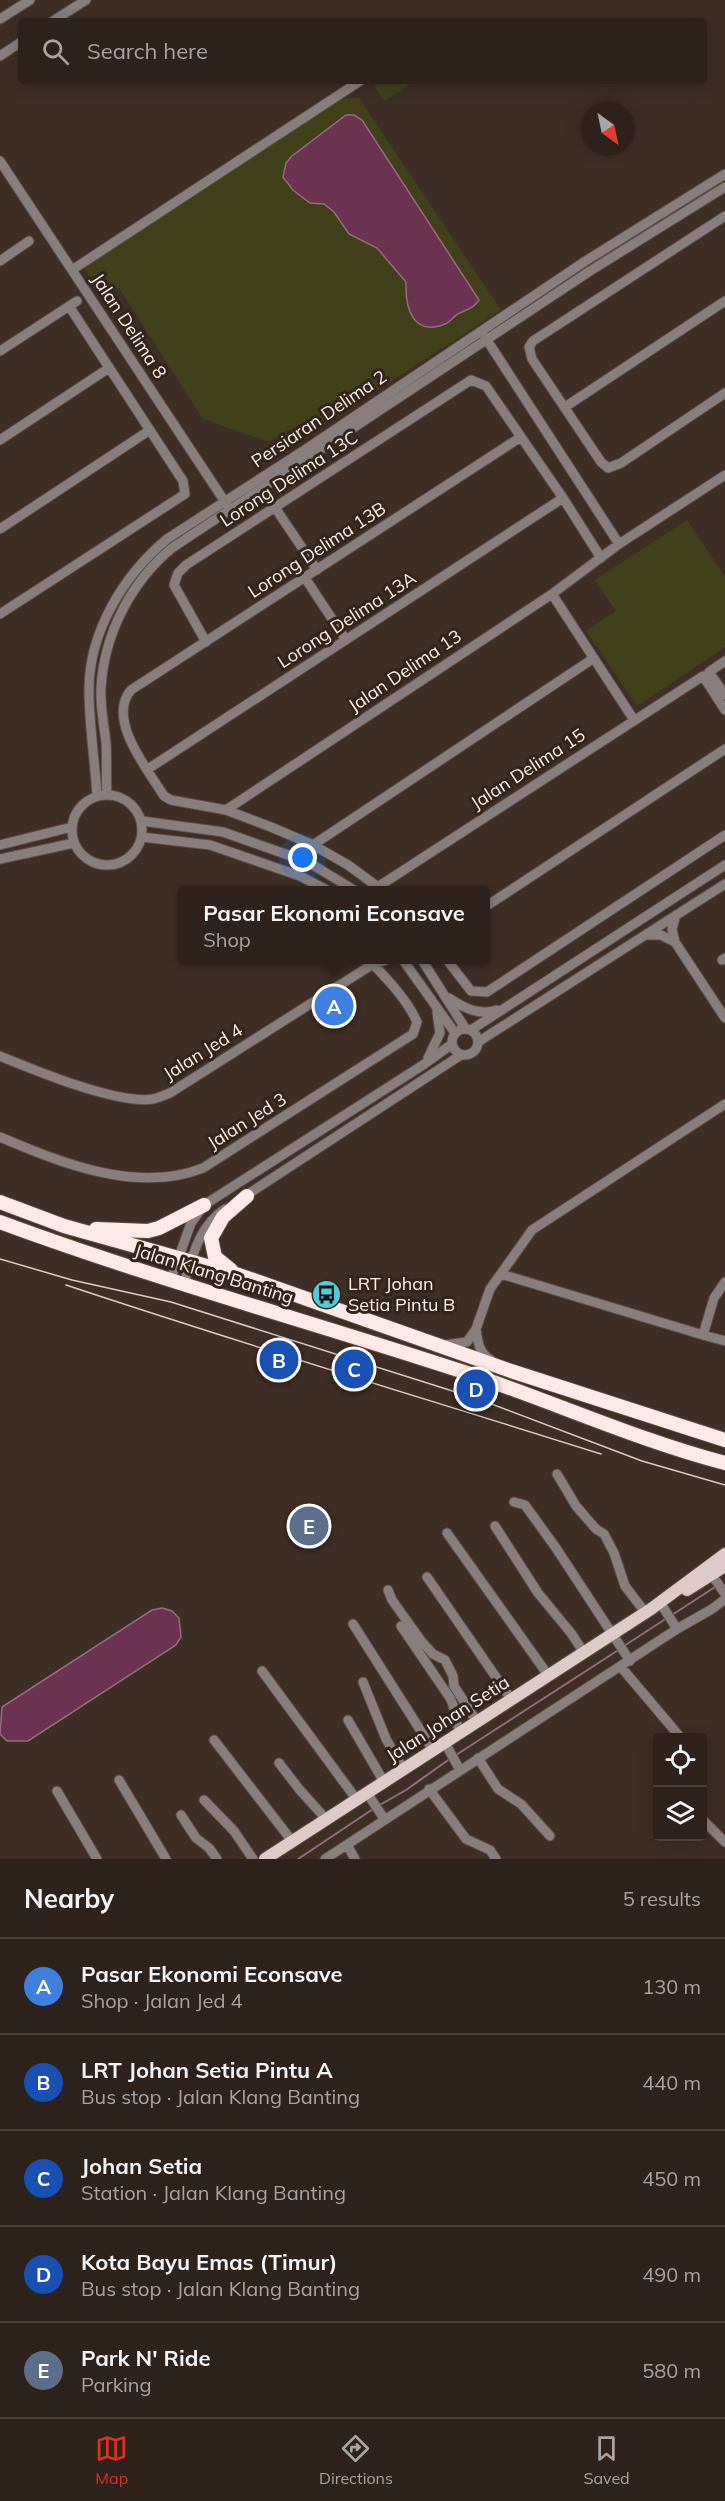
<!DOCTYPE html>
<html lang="en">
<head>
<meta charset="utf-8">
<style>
	body { margin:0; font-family:Mulish,sans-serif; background:#3a2f29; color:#f1f3f6 }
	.controls { position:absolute; right:18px; bottom:18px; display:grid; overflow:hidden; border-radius:6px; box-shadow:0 3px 15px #0003 }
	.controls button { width:54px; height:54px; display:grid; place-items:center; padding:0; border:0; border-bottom:2px solid #493f3b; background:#2e221c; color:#f1f3f6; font:30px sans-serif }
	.compass { position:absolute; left:581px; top:102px; width:54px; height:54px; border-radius:50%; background:#2e221c; box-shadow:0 3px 15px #0003; rotate:147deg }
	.you { position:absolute; left:303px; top:858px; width:21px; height:21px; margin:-15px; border:4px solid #fff; border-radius:50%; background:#1a73e8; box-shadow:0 0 0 9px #1a73e833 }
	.badge { display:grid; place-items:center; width:39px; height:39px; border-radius:50%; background:#d93025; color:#fff; font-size:20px; font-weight:700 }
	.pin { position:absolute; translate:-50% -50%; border:3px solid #fff; box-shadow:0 2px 6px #0006 }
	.popup { position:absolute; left:178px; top:886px; width:312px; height:78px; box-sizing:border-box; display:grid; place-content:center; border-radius:6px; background:#2e221c; filter:drop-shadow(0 2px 4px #0005); font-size:20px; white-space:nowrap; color:#a7a4a3 }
	.popup b { font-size:22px; color:#f1f3f6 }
	.popup::after { content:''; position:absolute; left:50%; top:100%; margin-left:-12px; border:12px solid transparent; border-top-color:#2e221c }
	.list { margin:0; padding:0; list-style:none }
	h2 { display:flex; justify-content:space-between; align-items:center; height:78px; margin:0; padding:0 24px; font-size:26px }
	h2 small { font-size:20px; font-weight:400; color:#a7a4a3 }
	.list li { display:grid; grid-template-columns:39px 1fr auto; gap:18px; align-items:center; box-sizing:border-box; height:96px; padding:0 24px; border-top:2px solid #493f3b }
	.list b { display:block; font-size:22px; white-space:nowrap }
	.list p { margin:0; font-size:20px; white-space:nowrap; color:#a7a4a3 }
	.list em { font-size:20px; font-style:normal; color:#a7a4a3 }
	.icon { flex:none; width:33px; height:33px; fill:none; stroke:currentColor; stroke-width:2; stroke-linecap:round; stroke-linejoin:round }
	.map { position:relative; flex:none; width:725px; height:1859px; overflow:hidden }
	.search { position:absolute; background:#2e221c; box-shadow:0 3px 15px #0003; left:18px; right:18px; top:18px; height:66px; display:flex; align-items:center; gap:15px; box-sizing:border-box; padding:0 21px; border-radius:6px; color:#a7a4a3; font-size:22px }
	.sheet { height:558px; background:#2e221c }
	nav { display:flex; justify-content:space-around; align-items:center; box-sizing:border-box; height:84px; border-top:2px solid #493f3b; background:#2e221c; font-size:16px; color:#a7a4a3 }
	nav a { display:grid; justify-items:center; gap:3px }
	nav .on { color:#d93025 }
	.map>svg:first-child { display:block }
</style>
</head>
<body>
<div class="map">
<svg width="725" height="1859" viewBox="0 0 725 1859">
	<rect width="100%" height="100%" fill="#3e2e25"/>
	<path fill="#40411b" d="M381,81H407L409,85L384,101L374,86Z
		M359,98L501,310L312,432C291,425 287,430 269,442L203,419L119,288L96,286L82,265L334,99Z
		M687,520L725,577V647L637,706L586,631L616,611L595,580Z"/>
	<path fill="#6c3251" stroke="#976b7f" stroke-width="1.5" d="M346,115H354L362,120L479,300C473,309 469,308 460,313C454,315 451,322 445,324C413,337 405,308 406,282L377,248L349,234L334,212L324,204L310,203L293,190L283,177L286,163L292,156Z
		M162,1608L172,1611L179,1618L181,1637L176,1645L28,1741H7L0,1734L2,1707L152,1610Z"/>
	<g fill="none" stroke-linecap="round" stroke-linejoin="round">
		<path stroke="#976b7f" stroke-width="2" d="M672,1615L715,1587
			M624,1646L667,1618
			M456,1755L620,1649
			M378,1806L406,1790L451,1758
			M298,1859L373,1809"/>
		<defs>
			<path id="minor" d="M0,19L30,0
				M53,21L86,0
				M0,56L21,42
				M0,161L227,505
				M725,216L533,341L529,347L532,359L601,462L608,468L621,463L725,393
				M0,261L29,241
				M72,270L360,81
				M485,337L619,544
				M0,351L77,301
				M565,407L725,301
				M0,440L109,368
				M276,509L317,570
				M0,529L150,430
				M305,578L346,640
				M552,594L634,720
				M0,614L185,494L183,481L69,306
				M206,642L174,585L178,573L186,565L471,380L486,386L563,498L601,558
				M725,661L709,672L725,695
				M148,769L563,498
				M107,794C106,777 107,760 106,743C104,725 100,706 101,688C104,634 131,582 172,548L590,271L725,187
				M72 830a35 35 0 1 1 70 0a35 35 0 1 1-70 0Z
				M97,796C95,761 89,725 89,690C89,631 124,575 167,539L306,449L584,262L725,174
				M226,810L552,594L619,544L725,475
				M142,821L223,832L308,862L354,890
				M142,837L210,845L300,876L327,890
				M0,845L72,827
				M313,845L594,658
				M0,859L74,843
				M373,890L703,676L725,710
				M382,890L348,865L313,845L271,827L226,810L171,800L164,796C148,770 106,719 131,690L521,437
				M485,907L725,749
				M647,935H661L675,942L725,1018
				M675,942L672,929L676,915
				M403,960L455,1033
				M422,960L465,1028
				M447,960L471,991L487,992L725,835
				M722,960L725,958
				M449,998C464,1008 479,1016 497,1010
				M452 1042a13 13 0 1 1 26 0a13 13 0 1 1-26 0Z
				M471,1030L725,865
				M478,1042L725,884
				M0,1056C34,1070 118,1105 153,1099C158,1098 165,1095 170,1093L373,964L386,960
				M428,1058L440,1033L437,1012
				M0,1137C61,1163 138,1194 203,1168L413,1034L417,1022C408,1001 389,981 373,964
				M242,1198L461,1055
				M501,1274L703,1335
				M171,1279L191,1223L204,1205L423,1065L452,1044
				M725,1282L714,1298L703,1335L725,1341
				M184,1283C193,1255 199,1226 225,1209
				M476,1329C478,1343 479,1353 491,1360
				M444,1345L467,1342L476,1329L490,1289L532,1230L725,1104
				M557,1474L576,1506L596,1529L604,1534L614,1553L625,1586L645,1612
				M514,1502L525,1505L556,1548L630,1661
				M495,1526L538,1593L571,1633L584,1653
				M447,1533L548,1675
				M712,1575L725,1594
				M427,1577L511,1699
				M388,1590L392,1600L422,1642L433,1654L445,1660L453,1676L454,1686L477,1722
				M661,1604L677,1629
				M353,1624L433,1750
				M401,1626L450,1698C457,1710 453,1721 461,1733
				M621,1667L681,1738
				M262,1671L357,1800
				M363,1682L386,1739L404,1770
				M348,1720L384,1782
				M214,1740L292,1841
				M445,1743L460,1770
				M478,1758L498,1789L521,1804L550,1836
				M279,1763L299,1789L326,1819
				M119,1780L166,1859
				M429,1789L466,1839L490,1850L496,1859
				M57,1791L97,1859
				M367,1793L385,1820
				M204,1800L234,1831L253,1859
				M181,1815L196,1838L209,1848L217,1859
				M702,1819L725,1842
				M347,1845L355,1859
				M325,1859L677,1629L712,1609L725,1599"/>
			<path id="major" d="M687,1590L725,1566
				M265,1859L651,1609L725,1554"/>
			<path id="highway" d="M0,1202L64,1226L239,1275L511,1371L725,1440
				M0,1222C154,1279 312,1322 467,1373C554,1402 637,1440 725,1463
				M96,1229L148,1231L159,1228L204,1205
				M231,1270L215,1257L211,1238L223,1217L247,1196"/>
		</defs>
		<use href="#minor" stroke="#5c4d44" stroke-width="11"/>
		<use href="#major" stroke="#5c4d44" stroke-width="14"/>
		<use href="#highway" stroke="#5c4d44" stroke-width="16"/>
		<use href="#minor" stroke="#887e7d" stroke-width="9"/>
		<use href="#major" stroke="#dfc9c9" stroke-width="12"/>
		<use href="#highway" stroke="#fee9e8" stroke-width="14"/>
		<path stroke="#d9cdc6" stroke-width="1.5" d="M0,1259L72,1280L171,1302L481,1400L642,1461L725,1485
			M66,1285C243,1344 423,1398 601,1454"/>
	</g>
	<defs>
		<symbol id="bus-disc" viewBox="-11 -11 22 22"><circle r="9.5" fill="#51ccd3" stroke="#34241b"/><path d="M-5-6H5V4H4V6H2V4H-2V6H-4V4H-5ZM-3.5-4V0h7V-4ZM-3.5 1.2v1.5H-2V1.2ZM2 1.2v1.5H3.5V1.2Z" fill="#111"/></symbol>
	</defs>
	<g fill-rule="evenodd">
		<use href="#bus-disc" x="310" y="1278" width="33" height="33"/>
	</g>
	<g text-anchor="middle" stroke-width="6" stroke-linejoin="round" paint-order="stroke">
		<g font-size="18" fill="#faefe9" stroke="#34241b">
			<text transform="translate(129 326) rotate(57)" y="6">Jalan Delima 8</text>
			<text transform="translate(319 419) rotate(-34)" y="6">Persiaran Delima 2</text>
			<text transform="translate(289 479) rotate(-33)" y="6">Lorong Delima 13C</text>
			<text transform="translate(317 550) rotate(-33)" y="6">Lorong Delima 13B</text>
			<text transform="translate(347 620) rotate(-33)" y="6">Lorong Delima 13A</text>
			<text transform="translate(405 671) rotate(-34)" y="6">Jalan Delima 13</text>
			<text transform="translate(528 769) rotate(-33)" y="6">Jalan Delima 15</text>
			<text transform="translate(203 1052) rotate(-32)" y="6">Jalan Jed 4</text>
			<text transform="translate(247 1121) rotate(-32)" y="6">Jalan Jed 3</text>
			<text transform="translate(214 1274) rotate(17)" y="6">Jalan Klang Banting</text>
			<text transform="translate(448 1719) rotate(-33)" y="6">Jalan Johan Setia</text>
		</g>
		<g font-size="18" fill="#faefe9" stroke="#34241b" text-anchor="start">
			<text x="348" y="1290">LRT Johan<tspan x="348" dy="21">Setia Pintu B</tspan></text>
		</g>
	</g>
</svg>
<div class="controls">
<button><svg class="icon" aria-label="locate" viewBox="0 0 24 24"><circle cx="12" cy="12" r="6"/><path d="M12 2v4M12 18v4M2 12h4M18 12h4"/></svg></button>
<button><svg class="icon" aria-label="layers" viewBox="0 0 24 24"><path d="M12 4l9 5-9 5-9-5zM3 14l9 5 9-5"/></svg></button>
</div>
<svg class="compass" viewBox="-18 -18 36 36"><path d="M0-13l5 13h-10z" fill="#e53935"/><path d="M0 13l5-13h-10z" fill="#a7a4a3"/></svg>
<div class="you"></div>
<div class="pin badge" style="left:334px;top:1006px;background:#3f7fe0">A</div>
<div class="popup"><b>Pasar Ekonomi Econsave</b>Shop</div>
<div class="pin badge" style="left:279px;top:1360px;background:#1a4fb4">B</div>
<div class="pin badge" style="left:354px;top:1369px;background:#1a4fb4">C</div>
<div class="pin badge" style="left:476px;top:1389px;background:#1a4fb4">D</div>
<div class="pin badge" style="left:309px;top:1526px;background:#5c6f8a">E</div>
<div class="search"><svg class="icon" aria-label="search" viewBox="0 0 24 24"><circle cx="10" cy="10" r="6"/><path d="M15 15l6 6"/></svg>Search here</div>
</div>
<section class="sheet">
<h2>Nearby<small>5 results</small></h2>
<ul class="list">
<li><span class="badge" style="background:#3f7fe0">A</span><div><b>Pasar Ekonomi Econsave</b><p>Shop · Jalan Jed 4</p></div><em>130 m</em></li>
<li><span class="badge" style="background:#1a4fb4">B</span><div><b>LRT Johan Setia Pintu A</b><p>Bus stop · Jalan Klang Banting</p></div><em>440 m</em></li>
<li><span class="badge" style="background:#1a4fb4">C</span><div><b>Johan Setia</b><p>Station · Jalan Klang Banting</p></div><em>450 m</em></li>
<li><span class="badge" style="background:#1a4fb4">D</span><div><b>Kota Bayu Emas (Timur)</b><p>Bus stop · Jalan Klang Banting</p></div><em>490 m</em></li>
<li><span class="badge" style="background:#5c6f8a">E</span><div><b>Park N' Ride</b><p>Parking</p></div><em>580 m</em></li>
</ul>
</section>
<nav>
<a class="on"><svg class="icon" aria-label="map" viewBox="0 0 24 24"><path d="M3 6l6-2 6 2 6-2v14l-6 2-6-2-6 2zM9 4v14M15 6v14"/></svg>Map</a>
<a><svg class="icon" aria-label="directions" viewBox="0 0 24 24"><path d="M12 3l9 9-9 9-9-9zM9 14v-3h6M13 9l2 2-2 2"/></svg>Directions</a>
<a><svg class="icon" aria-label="saved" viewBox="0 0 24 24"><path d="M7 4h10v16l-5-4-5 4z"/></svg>Saved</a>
</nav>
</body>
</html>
